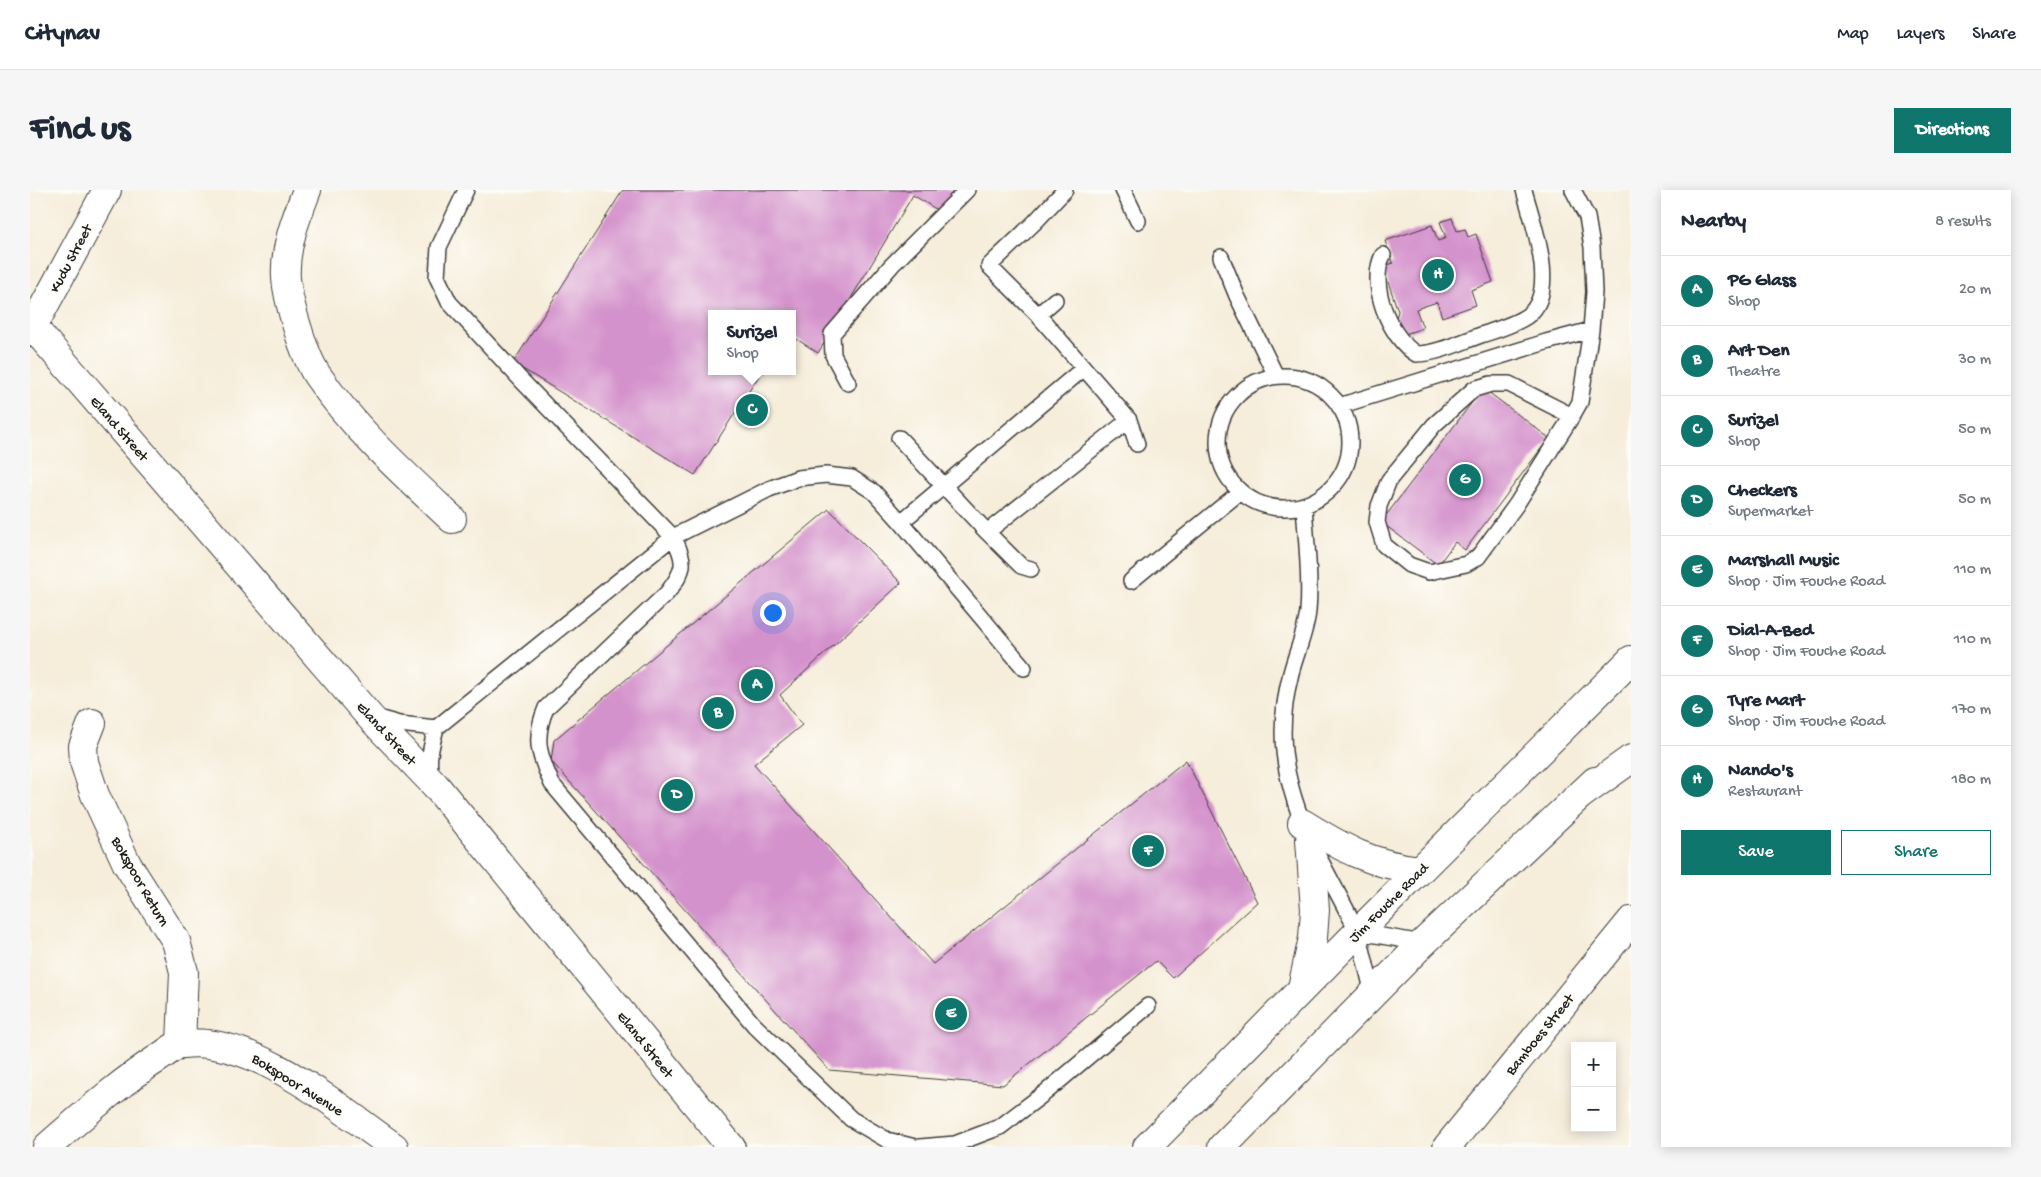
<!DOCTYPE html>
<html lang="en">
<head>
<meta charset="utf-8">
<style>
	body { margin:0; font-family:"Gochi Hand",sans-serif; background:#f6f6f7; color:#1f2937 }
	.controls { position:absolute; right:15px; bottom:15px; display:grid; overflow:hidden; border-radius:0px; box-shadow:0 2px 12px #0003 }
	.controls button { width:45px; height:45px; display:grid; place-items:center; padding:0; border:0; border-bottom:1px solid #e0e1e3; background:#fff; color:#1f2937; font:25px sans-serif }
	.you { position:absolute; left:742px; top:422px; width:18px; height:18px; margin:-12px; border:4px solid #fff; border-radius:50%; background:#1a73e8; box-shadow:0 0 0 8px #1a73e833 }
	.badge { display:grid; place-items:center; width:32px; height:32px; border-radius:50%; background:#0f766e; color:#fff; font-size:16px; font-weight:700 }
	.pin { position:absolute; translate:-50% -50%; border:2px solid #fff; box-shadow:0 1px 5px #0006 }
	.popup { position:absolute; left:678px; top:120px; width:88px; height:65px; box-sizing:border-box; display:grid; place-content:center; border-radius:0px; background:#fff; filter:drop-shadow(0 1px 4px #0005); font-size:16px; white-space:nowrap; color:#747a83 }
	.popup b { font-size:19px; color:#1f2937 }
	.popup::after { content:''; position:absolute; left:50%; top:100%; margin-left:-10px; border:10px solid transparent; border-top-color:#fff }
	.list { margin:0; padding:0; list-style:none }
	h2 { display:flex; justify-content:space-between; align-items:center; height:65px; margin:0; padding:0 20px; font-size:21px }
	h2 small { font-size:16px; font-weight:400; color:#747a83 }
	.list li { display:grid; grid-template-columns:32px 1fr auto; gap:15px; align-items:center; box-sizing:border-box; height:70px; padding:0 20px; border-top:1px solid #e0e1e3 }
	.list b { display:block; font-size:19px; white-space:nowrap }
	.list p { margin:0; font-size:16px; white-space:nowrap; color:#747a83 }
	.list em { font-size:16px; font-style:normal; color:#747a83 }
	.actions { display:flex; gap:10px; padding:15px 20px }
	.actions a { flex:1; padding:11px 0; border:1px solid #0f766e; border-radius:0px; text-align:center; font-size:18px; color:#0f766e }
	.actions .main { background:#0f766e; color:#fff }
	.map { position:relative; flex:none; width:1601px; height:957px; overflow:hidden; border-radius:0px }
	header { display:flex; align-items:center; gap:30px; box-sizing:border-box; height:70px; padding:0 25px; background:#fff; border-bottom:1px solid #e0e1e3 }
	header strong { font-size:24px }
	nav { display:flex; gap:28px; margin-inline-start:auto; font-size:18px }
	.intro { display:flex; align-items:center; justify-content:space-between; box-sizing:border-box; height:120px; padding:0 30px }
	h1 { margin:0; font-size:35px }
	.button { padding:12px 22px; border-radius:0px; background:#0f766e; color:#fff; font-size:18px; font-weight:700 }
	main { display:flex; gap:30px; padding:0 30px }
	aside { flex:1; background:#fff; border-radius:0px; box-shadow:0 2px 12px #0003 }
	.map>svg:first-child { display:block }
</style>
</head>
<body>
<header>
<strong>Citynav</strong>
<nav><a>Map</a><a>Layers</a><a>Share</a></nav>
</header>
<div class="intro"><h1>Find us</h1><a class="button">Directions</a></div>
<main>
<div class="map">
<svg width="1601" height="957" viewBox="0 0 1601 957">
	<rect width="100%" height="100%" fill="#fdfcf7"/>
	<filter id="ink" filterUnits="userSpaceOnUse"><feTurbulence type="fractalNoise" baseFrequency=".02" numOctaves="2"/><feDisplacementMap in="SourceGraphic" scale="10" xChannelSelector="R" yChannelSelector="G"/><feConvolveMatrix kernelMatrix="1 2 1 2 8 2 1 2 1" color-interpolation-filters="sRGB"/></filter>
	<filter id="wash" filterUnits="userSpaceOnUse"><feTurbulence type="fractalNoise" baseFrequency=".0096" numOctaves="4" result="noise"/><feDisplacementMap in="SourceGraphic" scale="20" xChannelSelector="R" yChannelSelector="G"/><feGaussianBlur stdDeviation="1.12" result="paint"/><feColorMatrix in="noise" values="0 0 0 0 0 0 0 0 0 0 0 0 0 0 0 0 0 1.4 0 .05"/><feComposite in="paint" operator="in"/></filter>
	<g filter="url(#wash)">
		<rect width="100%" height="100%" fill="#f6edda"/>
		<g id="blocks">
			<path fill="#d492cc" d="M593,0H927L912,23L883,5L788,163L762,146V124H682V181H732L665,285L483,173Z
				M1422,28L1427,41L1435,39L1438,47L1446,44L1463,92L1441,100L1446,115L1412,127L1407,112L1386,119L1393,138L1372,145L1366,128L1368,121L1353,77L1363,73L1355,51L1402,35L1408,51L1416,48L1410,32Z
				M1453,198L1519,248L1435,360L1425,352L1408,375L1351,332Z
				M799,319L871,393L750,505L772,535L724,574L903,774L1156,570L1227,712L1143,788L1126,771L973,895L799,880L521,571L524,550Z"/>
		</g>
	</g>
	<g filter="url(#ink)">
		<use href="#blocks" fill-opacity="0" stroke="#3d3b38" stroke-width="1"/>
		<g fill="none" stroke-linecap="round" stroke-linejoin="round">
			<defs>
				<path id="service" d="M436,0L409,57L407,87L419,112L492,191L643,347C657,372 655,380 637,403L516,518C503,549 509,565 522,594L724,835L821,929L857,950L885,957
					M1035,0L1005,32L959,76L1008,125L1054,178
					M1093,0L1108,31
					M1353,65C1338,94 1359,147 1386,164C1407,164 1431,152 1451,145C1466,140 1484,135 1497,126C1530,103 1502,31 1494,0
					M1191,67L1207,106L1246,186
					M1008,125L1025,110
					M1188 252a66 66 0 1 1 132 0a66 66 0 1 1-132 0Z
					M818,193L803,165L802,144L862,75L937,0
					M1309,216L1516,152L1561,140
					M1542,226L1486,315L1448,367L1436,374L1399,382L1379,375L1354,355L1347,332L1349,316L1359,290L1404,235L1444,199L1461,194H1479L1542,226L1550,212L1561,140L1564,102L1562,57L1557,27L1543,0
					M869,248L957,342
					M1274,315C1276,350 1281,386 1278,421C1276,442 1266,463 1261,483C1246,542 1253,584 1275,639
					M871,332L994,478
					M1001,379L991,376L957,342L1099,230
					M1101,391L1210,302
					M344,527L369,534L406,538
					M402,589C396,571 402,555 406,538L643,347L739,299L768,288L796,285L822,288L844,302L871,332L1054,178L1099,230L1107,254
					M1287,664L1328,742L1343,804
					M1328,742L1393,753
					M890,957L925,954L970,937L1016,902L1118,816"/>
				<path id="minor" d="M277,0C266,28 254,58 256,88C258,112 274,165 287,185C324,239 375,285 422,329
					M3,137L340,527L405,595L701,957
					M0,142L77,0
					M62,533L53,556L54,572L65,605L97,674L146,751L154,782L151,854
					M17,957C54,925 89,893 130,867C136,863 146,854 153,854C223,845 310,919 364,957
					M1417,957L1601,731"/>
				<path id="tertiary" d="M1272,633C1314,659 1340,674 1390,680
					M1272,798L1283,748L1285,720L1280,650
					M1117,957L1328,742L1601,470
					M1192,957L1393,753L1565,591"/>
				<path id="secondary" d="M1546,608L1601,569"/>
			</defs>
			<use href="#service" stroke="#3d3b38" stroke-width="18"/>
			<use href="#minor" stroke="#3d3b38" stroke-width="30"/>
			<use href="#tertiary" stroke="#3d3b38" stroke-width="30"/>
			<use href="#secondary" stroke="#3d3b38" stroke-width="30"/>
			<use href="#service" stroke="#fff" stroke-width="15"/>
			<use href="#minor" stroke="#fff" stroke-width="28"/>
			<use href="#tertiary" stroke="#fff" stroke-width="28"/>
			<use href="#secondary" stroke="#fff" stroke-width="28"/>
		</g>
	</g>
	<g text-anchor="middle" stroke-width="4" stroke-linejoin="round" paint-order="stroke">
		<g font-size="15" fill="#1c1c1c" stroke="#fdfcf7">
			<text transform="translate(40 68) rotate(-62)" y="5">Kudu Street</text>
			<text transform="translate(90 238) rotate(49)" y="5">Eland Street</text>
			<text transform="translate(357 543) rotate(47)" y="5">Eland Street</text>
			<text transform="translate(111 691) rotate(60)" y="5">Bokspoor Return</text>
			<text transform="translate(1358 712) rotate(-45)" y="5">Jim Fouche Road</text>
			<text transform="translate(1509 844) rotate(-51)" y="5">Bamboes Street</text>
			<text transform="translate(616 854) rotate(51)" y="5">Eland Street</text>
			<text transform="translate(268 894) rotate(32)" y="5">Bokspoor Avenue</text>
		</g>
	</g>
</svg>
<div class="controls">
<button>+</button>
<button>−</button>
</div>
<div class="you"></div>
<div class="pin badge" style="left:727px;top:495px">A</div>
<div class="pin badge" style="left:688px;top:523px">B</div>
<div class="pin badge" style="left:722px;top:220px">C</div>
<div class="popup"><b>Surizel</b>Shop</div>
<div class="pin badge" style="left:647px;top:605px">D</div>
<div class="pin badge" style="left:921px;top:824px">E</div>
<div class="pin badge" style="left:1118px;top:661px">F</div>
<div class="pin badge" style="left:1435px;top:290px">G</div>
<div class="pin badge" style="left:1408px;top:85px">H</div>
</div>
<aside>
<h2>Nearby<small>8 results</small></h2>
<ul class="list">
<li><span class="badge">A</span><div><b>PG Glass</b><p>Shop</p></div><em>20 m</em></li>
<li><span class="badge">B</span><div><b>Art Den</b><p>Theatre</p></div><em>30 m</em></li>
<li><span class="badge">C</span><div><b>Surizel</b><p>Shop</p></div><em>50 m</em></li>
<li><span class="badge">D</span><div><b>Checkers</b><p>Supermarket</p></div><em>50 m</em></li>
<li><span class="badge">E</span><div><b>Marshall Music</b><p>Shop · Jim Fouche Road</p></div><em>110 m</em></li>
<li><span class="badge">F</span><div><b>Dial-A-Bed</b><p>Shop · Jim Fouche Road</p></div><em>110 m</em></li>
<li><span class="badge">G</span><div><b>Tyre Mart</b><p>Shop · Jim Fouche Road</p></div><em>170 m</em></li>
<li><span class="badge">H</span><div><b>Nando's</b><p>Restaurant</p></div><em>180 m</em></li>
</ul>
<div class="actions"><a class="main">Save</a><a>Share</a></div>
</aside>
</main>
</body>
</html>
